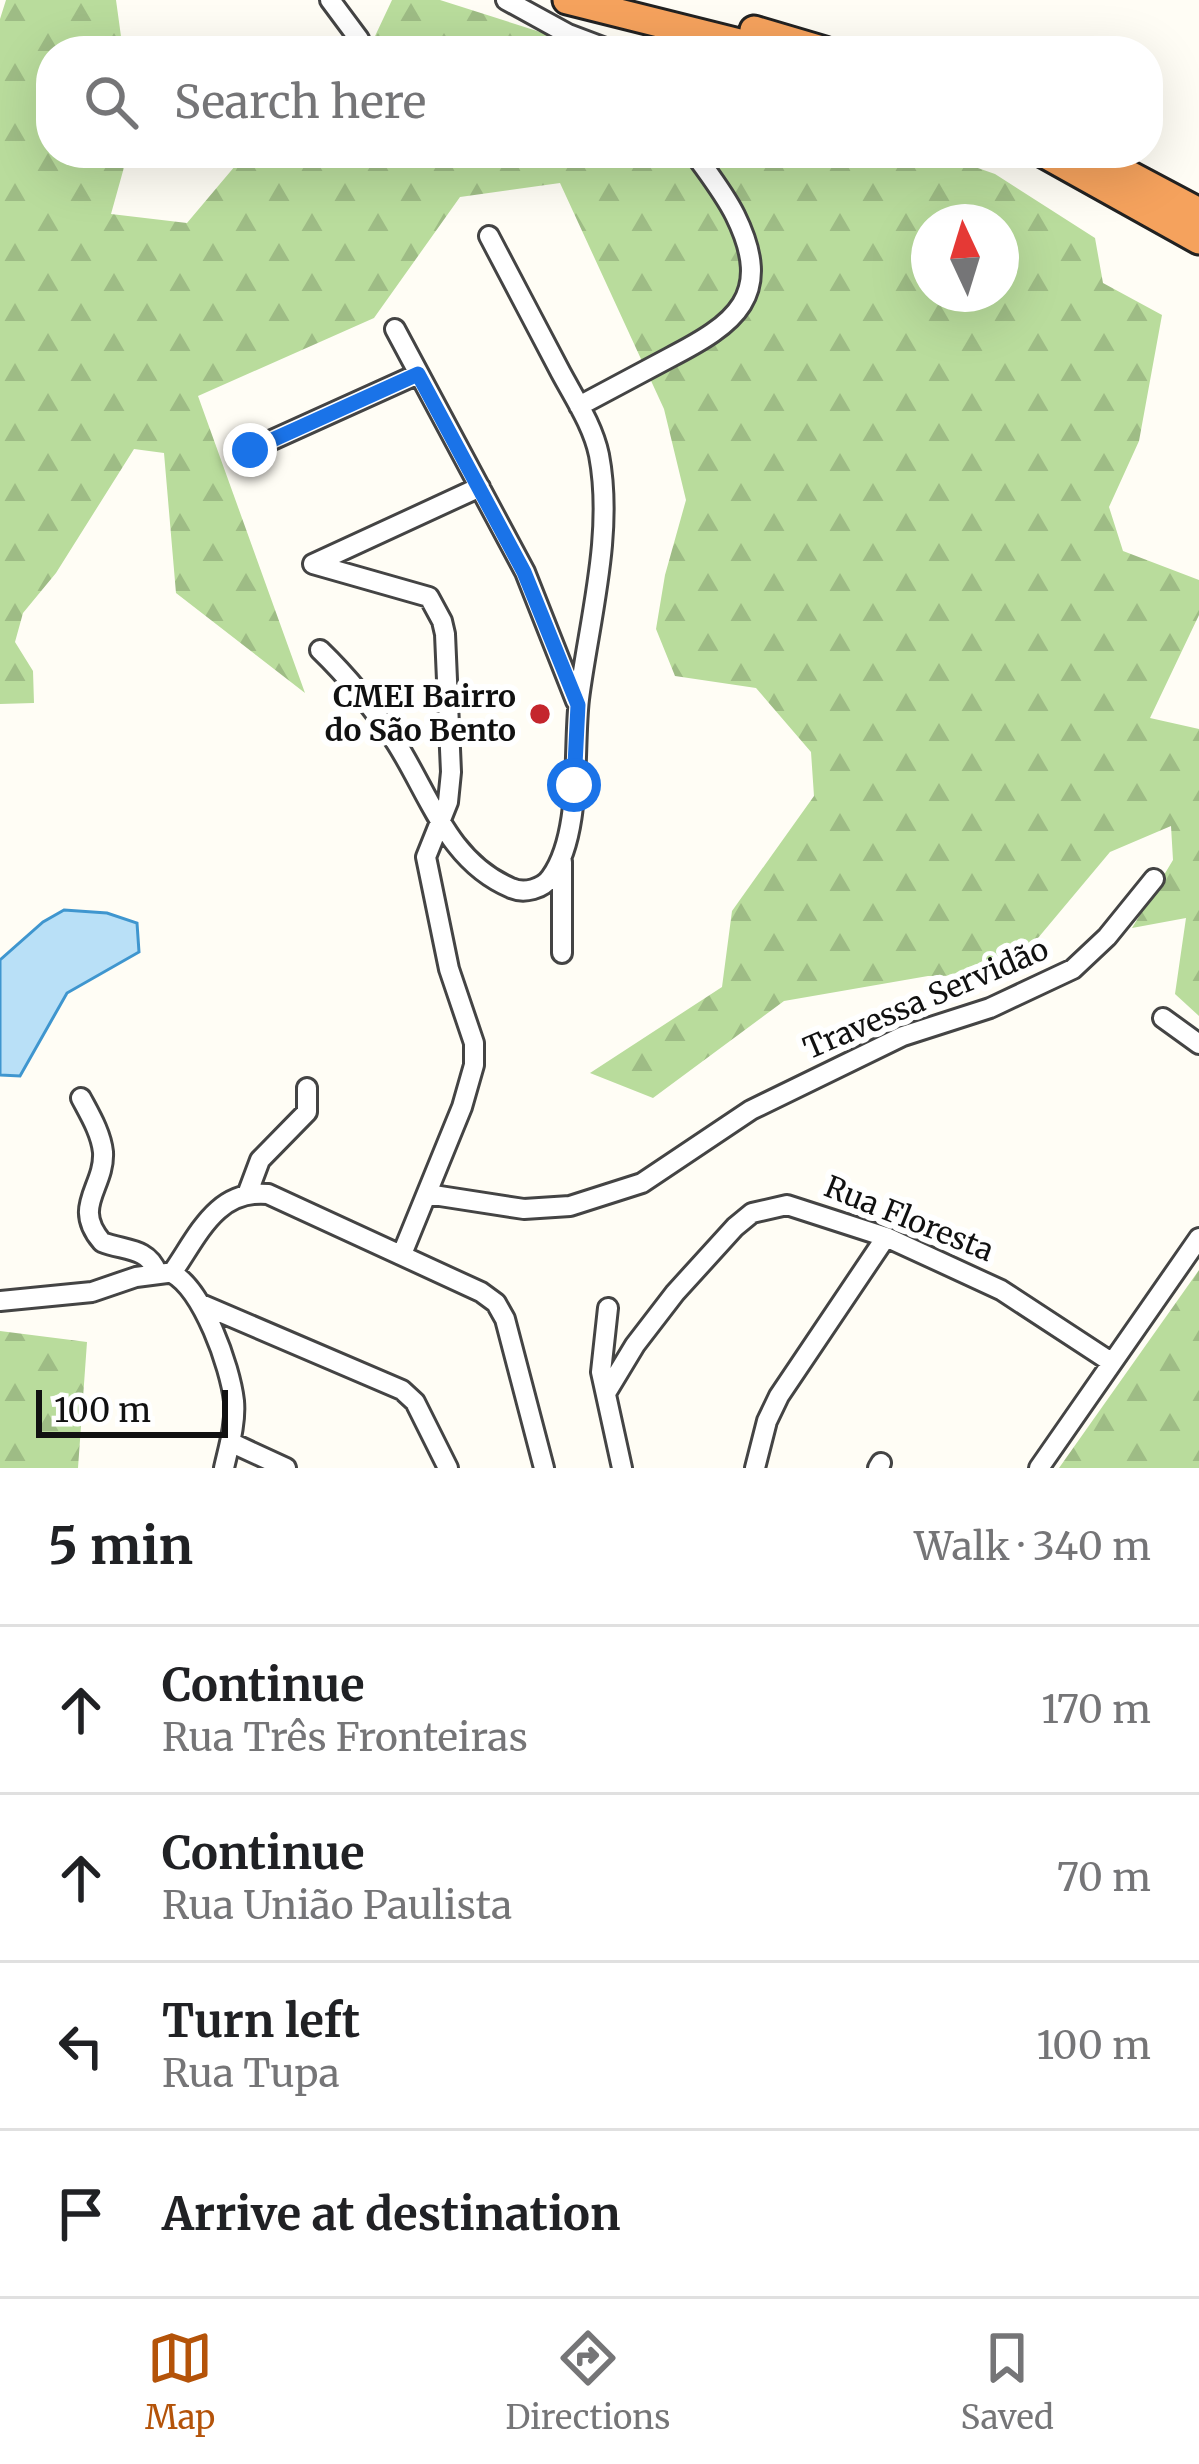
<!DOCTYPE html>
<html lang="en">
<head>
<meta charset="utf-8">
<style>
	body { margin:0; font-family:Merriweather,serif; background:#f6f6f6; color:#202124 }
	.compass { position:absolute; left:911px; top:204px; width:108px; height:108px; border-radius:50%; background:#fff; box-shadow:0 12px 48px #0002; rotate:356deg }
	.scale { position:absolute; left:36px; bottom:30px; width:192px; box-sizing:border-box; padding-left:12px; border:6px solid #111; border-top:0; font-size:33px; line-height:42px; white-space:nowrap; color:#111; -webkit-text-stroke:9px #fff; paint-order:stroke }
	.stop { position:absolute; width:36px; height:36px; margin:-27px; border:9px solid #1a73e8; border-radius:50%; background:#fff }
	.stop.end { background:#1a73e8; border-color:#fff; box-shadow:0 3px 12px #0008 }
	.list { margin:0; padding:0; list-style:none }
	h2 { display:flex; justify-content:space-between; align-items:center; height:156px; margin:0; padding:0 48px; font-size:51px }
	h2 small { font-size:39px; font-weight:400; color:#757577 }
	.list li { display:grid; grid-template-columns:78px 1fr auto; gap:36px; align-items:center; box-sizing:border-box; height:168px; padding:0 48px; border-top:3px solid #e0e0e0 }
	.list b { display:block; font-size:45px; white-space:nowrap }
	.list p { margin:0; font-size:39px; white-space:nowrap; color:#757577 }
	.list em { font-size:39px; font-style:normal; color:#757577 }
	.icon { flex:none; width:66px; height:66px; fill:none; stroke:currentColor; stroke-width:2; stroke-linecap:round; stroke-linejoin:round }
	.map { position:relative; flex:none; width:1199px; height:1468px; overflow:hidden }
	.search { position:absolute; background:#fff; box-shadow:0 12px 48px #0002; left:36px; right:36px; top:36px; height:132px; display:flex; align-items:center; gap:30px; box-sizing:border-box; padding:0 42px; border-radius:48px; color:#757577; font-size:45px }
	.sheet { height:828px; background:#fff }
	nav { display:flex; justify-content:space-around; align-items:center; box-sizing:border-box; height:168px; border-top:3px solid #e0e0e0; background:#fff; font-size:33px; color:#757577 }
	nav a { display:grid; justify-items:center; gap:6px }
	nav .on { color:#b45309 }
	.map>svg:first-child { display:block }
</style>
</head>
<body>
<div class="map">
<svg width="1199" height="1468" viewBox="0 0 1199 1468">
	<defs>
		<pattern id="forest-firs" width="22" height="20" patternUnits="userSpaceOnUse" patternTransform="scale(3)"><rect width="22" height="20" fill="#b9dc9c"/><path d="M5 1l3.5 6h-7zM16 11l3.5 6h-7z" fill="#9ebc85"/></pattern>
	</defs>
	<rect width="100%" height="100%" fill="#fffdf5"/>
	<path fill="url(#forest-firs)" fill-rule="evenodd" d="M6,0H116L123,51H51V153H128L111,214L187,223L246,153H668L671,157L676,153H935L995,174L1095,238L1103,283L1162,315L1139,441L1109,507L1123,551L1199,580V615L1150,718L1199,729V1016L1175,994L1186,918L1132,928L1173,860L1171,826L1110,852L1007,975L928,976L784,1001L653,1098L590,1073L722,987L732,911L814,796L811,752L756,688L675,676L656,629L665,575L686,500L664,409L560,183L460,197L374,318L198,396L305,693L176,593L164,453L134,449L56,573L23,613L15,642L33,671L34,703L0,704V19ZM929,222H1001V294H929Z
		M392,0H440L600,51H368Z
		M1199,1270V1468H1059Z
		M0,1331L87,1342L78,1468H0Z"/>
	<path fill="#b9e0f7" stroke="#3f96cf" stroke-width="3" d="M64,910L107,913L137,923L139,952L67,993L20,1076L0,1075V960L43,922Z"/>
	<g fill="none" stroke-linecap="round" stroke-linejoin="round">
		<defs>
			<path id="minor" d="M330,0L359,39L351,51
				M506,0L568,34L613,51
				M395,329L525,572L576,701
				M579,406C609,390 639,374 669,358C735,324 775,296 735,215C724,193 708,173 694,153
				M250,450L418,374
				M320,650C349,678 373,708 395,741C429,793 447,861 511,888C524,894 543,889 551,877C582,833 573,751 579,699C589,621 614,534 599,455C593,426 575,399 561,373C537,327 513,282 489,236
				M562,953V862
				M1163,1018L1199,1044
				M81,1098C90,1115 101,1133 103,1152C105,1188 71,1206 102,1242C125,1251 147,1247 157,1272
				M248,1192L260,1160L307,1112V1088
				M427,1194L524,1209L570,1206L642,1183L751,1110L903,1036L990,1008L1073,969L1107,937L1154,879
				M402,1254L462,1107L474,1065V1043L449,969L426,857L448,802L451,772L445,634L442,621L429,597L313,564L480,487
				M172,1273C198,1236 216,1189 268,1194L481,1292L496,1303L505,1319L544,1468
				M172,1273C203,1290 230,1366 234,1401C236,1423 229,1446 224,1468
				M0,1301L92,1292L136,1277L167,1273
				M201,1304L402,1390L415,1402L448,1468
				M608,1308L601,1372L622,1468
				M606,1393L635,1345L675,1293L735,1227L752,1213L787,1205L886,1237L1001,1290L1111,1362
				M230,1442L286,1468
				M755,1468L767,1421L779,1396L886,1237
				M878,1468L881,1463
				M1039,1468L1199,1238"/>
			<path id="highway" d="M567,0L771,51
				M754,30L825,51
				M1043,153L1199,240
				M1088,153L1199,212"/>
		</defs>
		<use href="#minor" stroke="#444" stroke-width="24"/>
		<use href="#highway" stroke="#222" stroke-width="33"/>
		<use href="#minor" stroke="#fff" stroke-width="18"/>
		<use href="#highway" stroke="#f5a25d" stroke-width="27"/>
	</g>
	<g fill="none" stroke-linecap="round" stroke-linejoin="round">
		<path stroke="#1a73e8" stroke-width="15" d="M250,450L418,374L524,572L578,705L574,785"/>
	</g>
	<circle fill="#c4262e" stroke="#fff" stroke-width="4.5" cx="540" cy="714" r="12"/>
	<g text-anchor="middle" stroke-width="12" stroke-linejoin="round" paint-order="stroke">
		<g font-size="30" font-weight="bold" fill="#111" stroke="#fff" text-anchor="end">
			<text x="516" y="707">CMEI Bairro<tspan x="516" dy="34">do São Bento</tspan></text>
		</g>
		<g font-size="30" fill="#111" stroke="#fff">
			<text transform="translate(926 999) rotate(-23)" y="10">Travessa Servidão</text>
			<text transform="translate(909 1219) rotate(22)" y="10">Rua Floresta</text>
		</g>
	</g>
</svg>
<svg class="compass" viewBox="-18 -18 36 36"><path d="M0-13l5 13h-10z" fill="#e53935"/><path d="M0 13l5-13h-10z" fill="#757577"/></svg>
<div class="scale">100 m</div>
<div class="stop" style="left:574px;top:785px"></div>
<div class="stop end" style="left:250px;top:450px"></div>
<div class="search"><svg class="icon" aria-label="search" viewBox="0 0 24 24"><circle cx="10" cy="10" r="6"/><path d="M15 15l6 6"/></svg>Search here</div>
</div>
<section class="sheet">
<h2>5 min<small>Walk · 340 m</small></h2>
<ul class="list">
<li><svg class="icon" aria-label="ahead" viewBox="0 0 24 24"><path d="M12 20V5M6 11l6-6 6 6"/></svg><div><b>Continue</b><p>Rua Três Fronteiras</p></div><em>170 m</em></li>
<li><svg class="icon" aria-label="ahead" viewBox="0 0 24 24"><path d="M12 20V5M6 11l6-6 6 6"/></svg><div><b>Continue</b><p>Rua União Paulista</p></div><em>70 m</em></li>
<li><svg class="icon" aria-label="left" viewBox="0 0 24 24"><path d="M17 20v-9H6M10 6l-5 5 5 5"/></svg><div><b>Turn left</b><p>Rua Tupa</p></div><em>100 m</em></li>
<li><svg class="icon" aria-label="arrive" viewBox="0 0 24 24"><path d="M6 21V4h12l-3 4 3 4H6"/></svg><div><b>Arrive at destination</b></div></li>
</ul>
</section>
<nav>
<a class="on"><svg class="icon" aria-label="map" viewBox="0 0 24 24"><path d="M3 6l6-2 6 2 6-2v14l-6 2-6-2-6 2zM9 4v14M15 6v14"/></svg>Map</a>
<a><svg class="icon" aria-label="directions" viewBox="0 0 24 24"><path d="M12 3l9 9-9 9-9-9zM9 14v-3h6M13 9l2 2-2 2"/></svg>Directions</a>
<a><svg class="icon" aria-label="saved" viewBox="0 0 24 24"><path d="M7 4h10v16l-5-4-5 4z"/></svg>Saved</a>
</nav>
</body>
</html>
